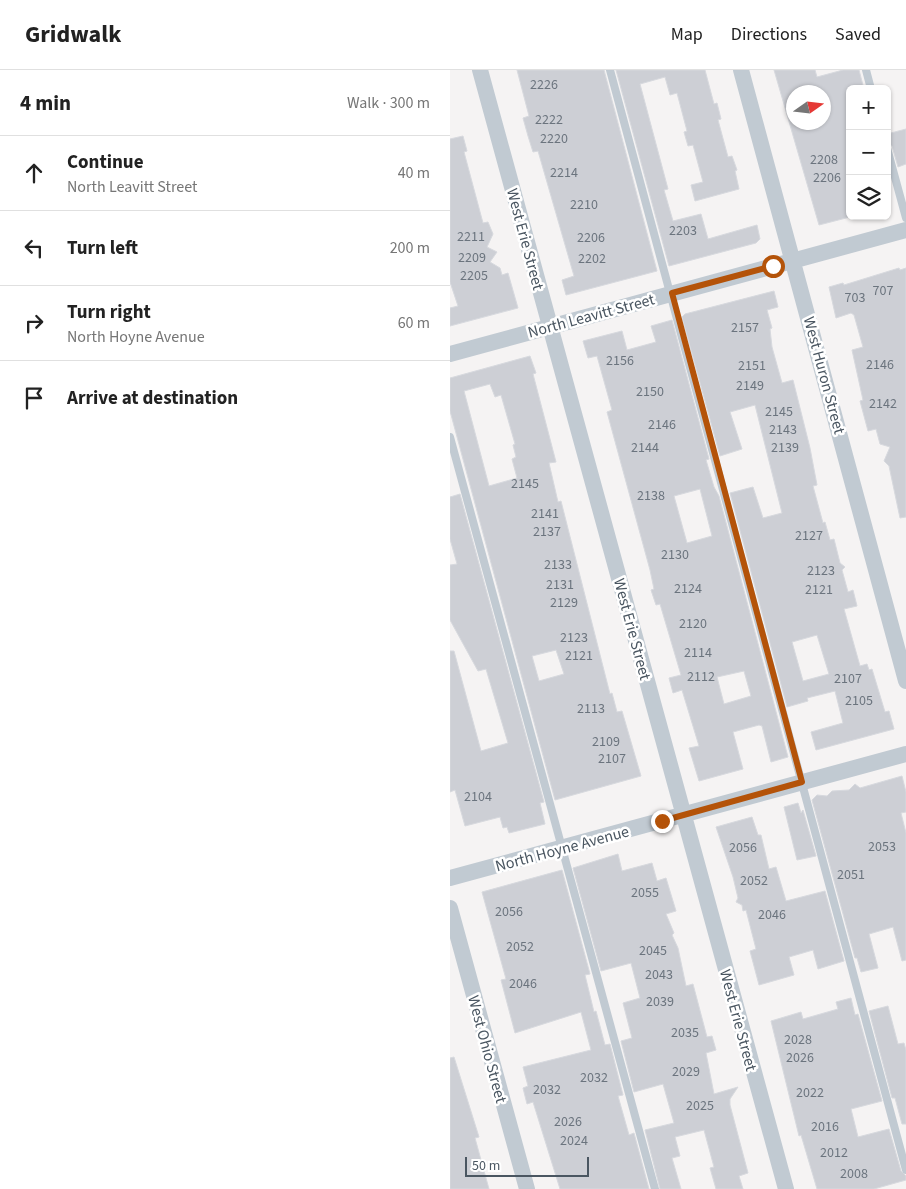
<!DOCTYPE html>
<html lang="en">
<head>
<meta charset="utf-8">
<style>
	body { margin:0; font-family:"Source Sans 3",sans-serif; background:#f6f6f6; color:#222 }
	.controls { position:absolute; right:15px; top:15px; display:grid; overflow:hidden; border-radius:8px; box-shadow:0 1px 4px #0004 }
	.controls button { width:45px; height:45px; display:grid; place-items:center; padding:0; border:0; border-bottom:1px solid #e0e0e0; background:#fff; color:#222; font:25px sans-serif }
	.compass { position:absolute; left:336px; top:15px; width:45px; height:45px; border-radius:50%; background:#fff; box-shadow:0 1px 4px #0004; rotate:76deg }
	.scale { position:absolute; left:15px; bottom:12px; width:124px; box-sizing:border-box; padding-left:5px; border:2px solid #4a5661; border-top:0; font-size:14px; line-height:18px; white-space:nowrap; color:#4a5661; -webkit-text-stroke:4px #fff; paint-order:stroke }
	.stop { position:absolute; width:15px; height:15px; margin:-11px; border:4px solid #b45309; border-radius:50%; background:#fff }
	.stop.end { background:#b45309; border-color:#fff; box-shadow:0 1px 5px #0008 }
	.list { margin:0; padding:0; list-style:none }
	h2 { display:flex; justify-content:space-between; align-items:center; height:65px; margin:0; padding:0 20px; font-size:21px }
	h2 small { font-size:16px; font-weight:400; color:#767676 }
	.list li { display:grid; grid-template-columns:32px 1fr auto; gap:15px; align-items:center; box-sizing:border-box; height:75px; padding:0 20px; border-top:1px solid #e0e0e0 }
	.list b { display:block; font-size:19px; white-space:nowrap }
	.list p { margin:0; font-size:16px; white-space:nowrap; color:#767676 }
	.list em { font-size:16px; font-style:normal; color:#767676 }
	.icon { flex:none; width:28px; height:28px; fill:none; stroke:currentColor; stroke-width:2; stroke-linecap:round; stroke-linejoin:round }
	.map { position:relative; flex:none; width:456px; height:1119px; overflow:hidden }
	header { display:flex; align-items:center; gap:30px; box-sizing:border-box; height:70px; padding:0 25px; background:#fff; border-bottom:1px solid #e0e0e0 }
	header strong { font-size:24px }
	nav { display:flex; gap:28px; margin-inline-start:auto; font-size:18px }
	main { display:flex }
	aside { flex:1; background:#fff }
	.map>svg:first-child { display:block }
</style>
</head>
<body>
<header>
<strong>Gridwalk</strong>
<nav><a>Map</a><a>Directions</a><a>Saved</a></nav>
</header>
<main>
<aside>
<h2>4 min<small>Walk · 300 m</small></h2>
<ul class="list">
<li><svg class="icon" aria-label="ahead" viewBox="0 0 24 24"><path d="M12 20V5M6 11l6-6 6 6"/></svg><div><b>Continue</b><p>North Leavitt Street</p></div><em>40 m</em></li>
<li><svg class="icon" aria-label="left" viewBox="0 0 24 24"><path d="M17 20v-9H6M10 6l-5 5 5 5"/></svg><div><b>Turn left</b></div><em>200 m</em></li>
<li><svg class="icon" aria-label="right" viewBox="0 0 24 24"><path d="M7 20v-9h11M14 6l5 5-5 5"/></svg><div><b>Turn right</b><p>North Hoyne Avenue</p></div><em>60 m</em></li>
<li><svg class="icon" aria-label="arrive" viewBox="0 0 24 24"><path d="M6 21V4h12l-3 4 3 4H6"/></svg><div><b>Arrive at destination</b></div></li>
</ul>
</aside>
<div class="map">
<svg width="456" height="1119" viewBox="0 0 456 1119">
	<rect width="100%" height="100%" fill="#f5f3f3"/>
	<path fill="#cdcfd5" stroke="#d7d9de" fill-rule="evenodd" d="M67,0H154L207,201L116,225L112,210L124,206L88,81L83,82L78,66L73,48L79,46Z
		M166,0H255L264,34L267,33L271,49L268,50L278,87L282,86L287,100L285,101L289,119L245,131L241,115L253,112L243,75L238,76L234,62L237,61L227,23L220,25L215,7L190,14L218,119L214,120L223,151L251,144L258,169L307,155L310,169L306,173L219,196Z
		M324,0H365L367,7L393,0H409L414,19H400V147L369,155ZM344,22H374V52H344Z
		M456,59V94L448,97L442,76L437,72V64Z
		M13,66L17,81L14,82L33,153L38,152L43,164L37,177L47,182L40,192L50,198L52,205L58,203L68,238L0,256V238L8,236L0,212V69Z
		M449,198L450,200L456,198V447L450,448L439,396L434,391L440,377L430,374L426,359L418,361L410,331L413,330L402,280L413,277L404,245L401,243L386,248L379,217L393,213L394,215Z
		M324,221L328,237L317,240L322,258L320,259L322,277L332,313L343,310L360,378L367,415L363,416L373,453L375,452L380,470L384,469L390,493L395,497L392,500L398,522L403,520L407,536L394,539L410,596L417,594L419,600L422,599L435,642L439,641L444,659L366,680L361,662L393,653L385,621L357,628L358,631L337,637L280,423L303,417L313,448L332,443L305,335L280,342L292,379L270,386L232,247L235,244ZM367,565L379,604L353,611L342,572Z
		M222,250L259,389L256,390L264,417L269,426L338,687L321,692L312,656L309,655L283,662L293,699L249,711L239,678L249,676L232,620L223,623L219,608L231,605L210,534L206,535L201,520L204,519L200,500L157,342L162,340L147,286L138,288L133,271L172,261L177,280L206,272L201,256ZM250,419L262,466L237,473L224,426ZM294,601L301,626L274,634L267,607Z
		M80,286L86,303L83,304L106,392L99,393L108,432L111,431L160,624L162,623L167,642L172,641L191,706L105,730L0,341V308ZM40,314L45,327L51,325L65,374L63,375L66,387L62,389L67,408L39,416L14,321ZM106,580L114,604L89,611L82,586Z
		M10,424L94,732L90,733L95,754L59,763L57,757L53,758L50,747L15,756L5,720L0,722V581H4L31,681L58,673L36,599L28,601L0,550V495L7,494L0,469V427Z
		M452,706L456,722V742L451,743L456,763V890L452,891L443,857L419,864L428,898L411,902L407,888H405L362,730L367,725L377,726L382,721L399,720L405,714L410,718Z
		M348,733L351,743L353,740L366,786L347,790L334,737Z
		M302,747L308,765H311L319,799L326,797L336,831L375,821L394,891L368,899L363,880L339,887L344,905L309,915L300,881L306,879L296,840L293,841L292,835L286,832L288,828L283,807L266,757Z
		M168,784L172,801L202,793L207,811L216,808L226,841L216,844L224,863L222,865L228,878L236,916L243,914L257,967L262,966L266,980L256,983L264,1024L288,1017L280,1029V1035L298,1103L289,1106L293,1119H266L260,1098L264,1097L254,1060L225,1067L230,1086L222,1088L231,1119H210L195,1060L224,1053L213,1014L184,1022L171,971L182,968L173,933L190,928L181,893L151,901L123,798Z
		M112,800L140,904L135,905L144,942L146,941L155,975L160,974L173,1025L168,1026L179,1065L184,1063L199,1119H110L83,1032L77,1034L73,1018L78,1016L73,997L141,980L131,942L65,963L51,910L56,909L32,822Z
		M401,928L405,945L408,944L432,1031L401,1039L408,1067L439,1059L451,1101L456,1106V1110L424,1119H367L351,1065L349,1066L321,951L351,942L353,949L388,939L386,932Z
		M438,936L448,974L454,973L456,980V1054H452L445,1028H442L419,941Z
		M4,987L29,1067L25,1068L39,1119H0V988Z"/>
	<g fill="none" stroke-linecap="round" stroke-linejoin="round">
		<path stroke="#c1cad2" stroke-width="8" d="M160,0L456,1100
			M416,0L421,19
			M437,78L456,148
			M0,367L205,1119"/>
		<path stroke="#c1cad2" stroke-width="16" d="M30,0L336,1119
			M291,0L456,611
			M0,284L456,160
			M0,808L456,684
			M0,838L77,1119"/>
	</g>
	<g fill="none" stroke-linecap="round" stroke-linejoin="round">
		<path stroke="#b45309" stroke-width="6" d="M212,751L352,712L222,223L323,196"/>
	</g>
	<g text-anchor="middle" stroke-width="5" stroke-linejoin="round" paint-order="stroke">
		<g font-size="14" fill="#6b747e">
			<text x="94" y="19">2226</text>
			<text x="99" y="54">2222</text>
			<text x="104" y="73">2220</text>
			<text x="374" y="94">2208</text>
			<text x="114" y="107">2214</text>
			<text x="377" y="112">2206</text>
			<text x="134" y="139">2210</text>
			<text x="233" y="165">2203</text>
			<text x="21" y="171">2211</text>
			<text x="141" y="172">2206</text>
			<text x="22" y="192">2209</text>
			<text x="142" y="193">2202</text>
			<text x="24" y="210">2205</text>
			<text x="433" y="225">707</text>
			<text x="405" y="232">703</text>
			<text x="295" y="262">2157</text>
			<text x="170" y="295">2156</text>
			<text x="430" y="299">2146</text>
			<text x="302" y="300">2151</text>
			<text x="300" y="320">2149</text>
			<text x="200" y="326">2150</text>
			<text x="433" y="338">2142</text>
			<text x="329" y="346">2145</text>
			<text x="212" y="359">2146</text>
			<text x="333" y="364">2143</text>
			<text x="195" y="382">2144</text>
			<text x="335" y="382">2139</text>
			<text x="75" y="418">2145</text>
			<text x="201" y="430">2138</text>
			<text x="95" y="448">2141</text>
			<text x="97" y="466">2137</text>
			<text x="359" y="470">2127</text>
			<text x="225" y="489">2130</text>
			<text x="108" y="499">2133</text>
			<text x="371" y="505">2123</text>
			<text x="110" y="519">2131</text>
			<text x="238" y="523">2124</text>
			<text x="369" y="524">2121</text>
			<text x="114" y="537">2129</text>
			<text x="243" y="558">2120</text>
			<text x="124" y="572">2123</text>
			<text x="248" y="587">2114</text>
			<text x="129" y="590">2121</text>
			<text x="251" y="611">2112</text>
			<text x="398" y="613">2107</text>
			<text x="409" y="635">2105</text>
			<text x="141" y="643">2113</text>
			<text x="156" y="676">2109</text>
			<text x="162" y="693">2107</text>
			<text x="28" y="731">2104</text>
			<text x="432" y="781">2053</text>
			<text x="293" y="782">2056</text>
			<text x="401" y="809">2051</text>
			<text x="304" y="815">2052</text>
			<text x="195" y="827">2055</text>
			<text x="59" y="846">2056</text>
			<text x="322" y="849">2046</text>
			<text x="70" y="881">2052</text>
			<text x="203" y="885">2045</text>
			<text x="209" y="909">2043</text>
			<text x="73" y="918">2046</text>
			<text x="210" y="936">2039</text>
			<text x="235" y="967">2035</text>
			<text x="348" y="974">2028</text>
			<text x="350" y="992">2026</text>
			<text x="236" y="1006">2029</text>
			<text x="144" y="1012">2032</text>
			<text x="97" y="1024">2032</text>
			<text x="360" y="1027">2022</text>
			<text x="250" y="1040">2025</text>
			<text x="118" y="1056">2026</text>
			<text x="375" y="1061">2016</text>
			<text x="124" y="1075">2024</text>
			<text x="384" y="1087">2012</text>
			<text x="404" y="1108">2008</text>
		</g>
		<g font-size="16" fill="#4a5661" stroke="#fff">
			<text transform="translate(76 169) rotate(75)" y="6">West Erie Street</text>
			<text transform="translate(141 245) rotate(-15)" y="6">North Leavitt Street</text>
			<text transform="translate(375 305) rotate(75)" y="6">West Huron Street</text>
			<text transform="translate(183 559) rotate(75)" y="6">West Erie Street</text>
			<text transform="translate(112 778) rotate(-15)" y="6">North Hoyne Avenue</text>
			<text transform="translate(289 950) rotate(75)" y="6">West Erie Street</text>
			<text transform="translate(38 979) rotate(75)" y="6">West Ohio Street</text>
		</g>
	</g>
</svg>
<div class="controls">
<button>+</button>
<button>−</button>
<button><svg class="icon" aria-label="layers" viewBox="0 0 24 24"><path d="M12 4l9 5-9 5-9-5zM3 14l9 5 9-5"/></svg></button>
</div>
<svg class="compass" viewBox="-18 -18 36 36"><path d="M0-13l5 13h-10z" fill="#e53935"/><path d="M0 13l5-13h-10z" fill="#767676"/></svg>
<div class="scale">50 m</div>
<div class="stop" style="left:323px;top:196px"></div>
<div class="stop end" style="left:212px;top:751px"></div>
</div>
</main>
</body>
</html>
